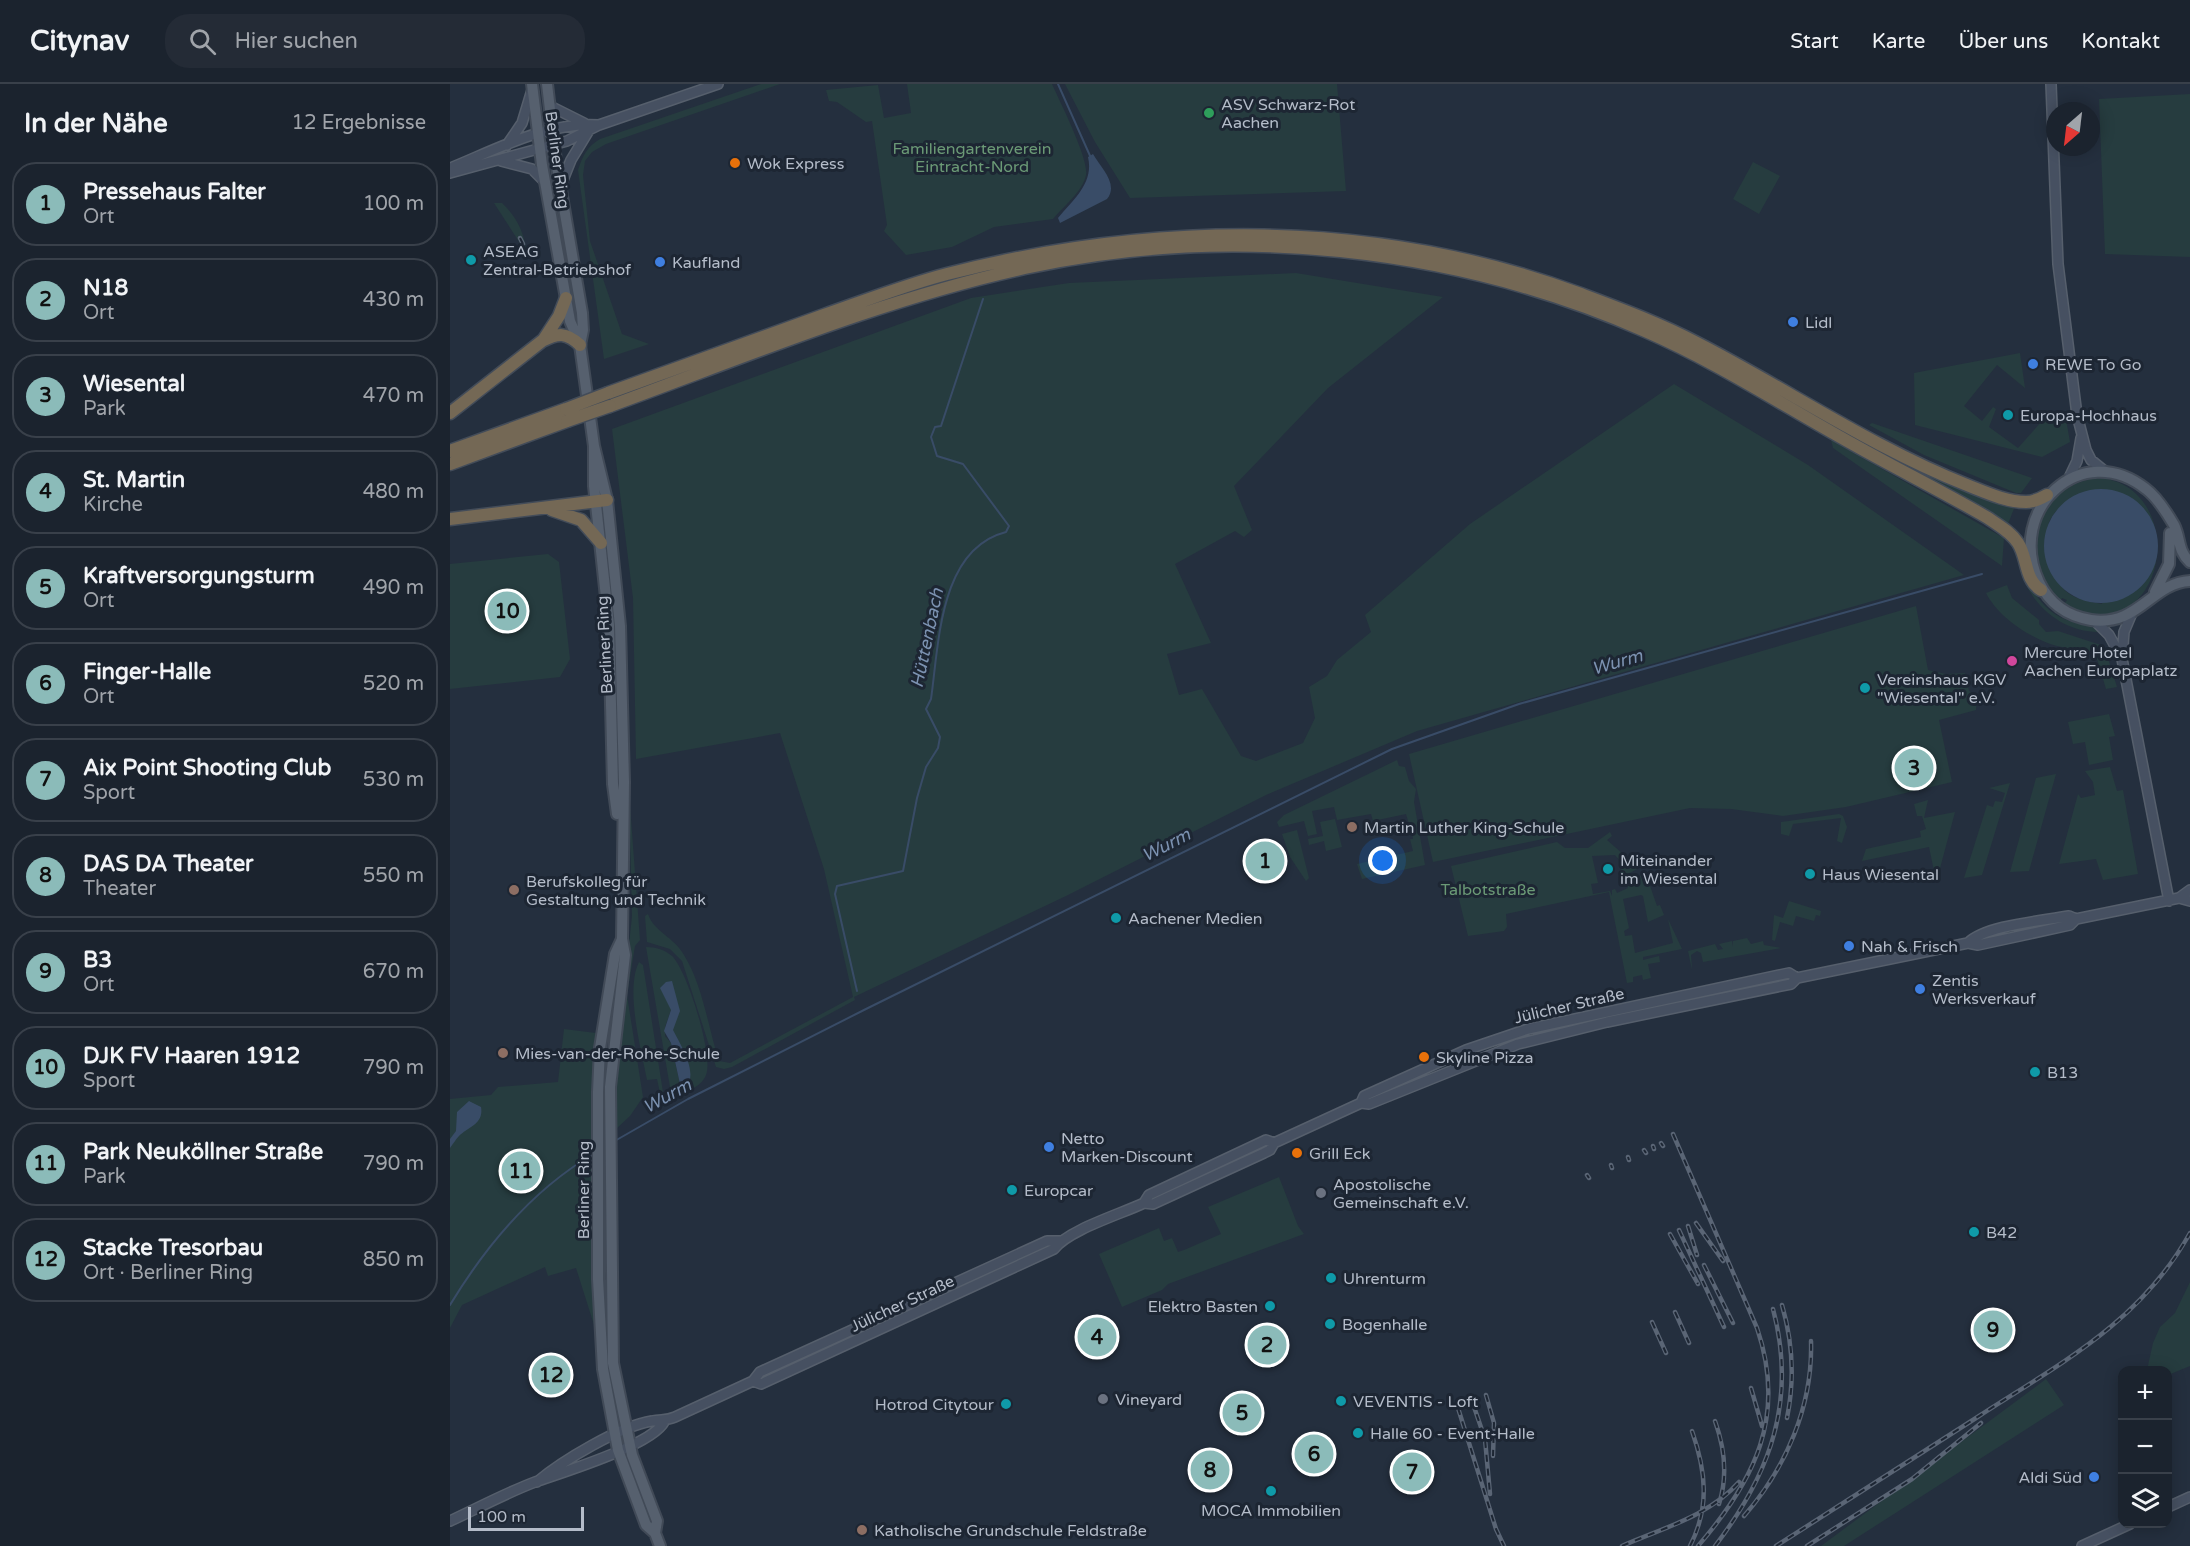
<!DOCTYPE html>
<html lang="de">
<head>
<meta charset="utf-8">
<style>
	body { margin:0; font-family:"Varela Round",sans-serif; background:#242b36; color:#f1f3f6 }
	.controls { position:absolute; right:18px; bottom:18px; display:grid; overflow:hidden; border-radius:12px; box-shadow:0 3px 15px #0003 }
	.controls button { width:54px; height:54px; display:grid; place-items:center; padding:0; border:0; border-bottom:2px solid #39404a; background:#1b232e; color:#f1f3f6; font:30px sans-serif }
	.compass { position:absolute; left:1596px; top:18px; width:54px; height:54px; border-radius:50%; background:#1b232e; box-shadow:0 3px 15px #0003; rotate:208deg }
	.scale { position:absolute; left:18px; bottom:15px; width:116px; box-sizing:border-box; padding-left:6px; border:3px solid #b4bcc9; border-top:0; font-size:16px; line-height:21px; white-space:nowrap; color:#b4bcc9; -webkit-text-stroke:4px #1d2633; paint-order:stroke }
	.you { position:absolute; left:933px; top:777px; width:21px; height:21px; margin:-15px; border:4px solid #fff; border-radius:50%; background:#1a73e8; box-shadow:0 0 0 9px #1a73e833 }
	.badge { display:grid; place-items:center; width:39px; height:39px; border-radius:50%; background:#8bbbb9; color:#111; font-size:20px; font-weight:700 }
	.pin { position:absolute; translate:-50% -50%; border:3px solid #fff; box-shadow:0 2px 6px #0006 }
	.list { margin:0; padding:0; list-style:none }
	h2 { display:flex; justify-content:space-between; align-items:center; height:78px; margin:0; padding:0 24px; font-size:26px }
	h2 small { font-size:20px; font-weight:400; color:#a0a4aa }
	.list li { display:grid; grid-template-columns:39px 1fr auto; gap:18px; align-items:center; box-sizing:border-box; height:84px; margin:0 12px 12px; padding:0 12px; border:2px solid #39404a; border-radius:24px }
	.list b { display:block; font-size:22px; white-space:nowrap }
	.list p { margin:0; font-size:20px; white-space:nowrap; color:#a0a4aa }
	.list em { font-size:20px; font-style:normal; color:#a0a4aa }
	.icon { flex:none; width:33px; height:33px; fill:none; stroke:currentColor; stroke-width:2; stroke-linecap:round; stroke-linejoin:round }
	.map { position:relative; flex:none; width:1740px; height:1462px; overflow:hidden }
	header { display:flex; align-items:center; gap:36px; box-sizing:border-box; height:84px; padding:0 30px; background:#1b232e; border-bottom:2px solid #39404a }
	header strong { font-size:28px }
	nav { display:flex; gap:33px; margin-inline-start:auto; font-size:21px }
	.search { width:420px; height:54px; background:#242b36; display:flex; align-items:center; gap:15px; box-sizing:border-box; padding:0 21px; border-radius:24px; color:#a0a4aa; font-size:22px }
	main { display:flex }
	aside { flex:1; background:#1b232e }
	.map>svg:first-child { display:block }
</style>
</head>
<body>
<header>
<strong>Citynav</strong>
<div class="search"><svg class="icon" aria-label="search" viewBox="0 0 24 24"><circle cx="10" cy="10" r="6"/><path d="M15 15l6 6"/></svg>Hier suchen</div>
<nav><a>Start</a><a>Karte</a><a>Über uns</a><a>Kontakt</a></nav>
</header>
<main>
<aside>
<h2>In der Nähe<small>12 Ergebnisse</small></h2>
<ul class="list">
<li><span class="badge">1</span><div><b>Pressehaus Falter</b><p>Ort</p></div><em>100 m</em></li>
<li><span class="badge">2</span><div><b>N18</b><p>Ort</p></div><em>430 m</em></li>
<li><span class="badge">3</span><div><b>Wiesental</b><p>Park</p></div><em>470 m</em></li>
<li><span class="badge">4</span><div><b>St. Martin</b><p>Kirche</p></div><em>480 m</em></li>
<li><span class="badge">5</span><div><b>Kraftversorgungsturm</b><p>Ort</p></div><em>490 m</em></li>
<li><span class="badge">6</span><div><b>Finger-Halle</b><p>Ort</p></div><em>520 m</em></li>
<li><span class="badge">7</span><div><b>Aix Point Shooting Club</b><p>Sport</p></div><em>530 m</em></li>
<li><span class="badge">8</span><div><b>DAS DA Theater</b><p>Theater</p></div><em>550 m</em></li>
<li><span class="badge">9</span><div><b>B3</b><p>Ort</p></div><em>670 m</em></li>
<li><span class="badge">10</span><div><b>DJK FV Haaren 1912</b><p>Sport</p></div><em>790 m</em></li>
<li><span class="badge">11</span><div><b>Park Neuköllner Straße</b><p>Park</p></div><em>790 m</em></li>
<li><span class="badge">12</span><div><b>Stacke Tresorbau</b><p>Ort · Berliner Ring</p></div><em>850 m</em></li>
</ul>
</aside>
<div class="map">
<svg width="1740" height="1462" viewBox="0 0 1740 1462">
	<rect width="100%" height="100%" fill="#242f3e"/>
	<path fill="#263c3f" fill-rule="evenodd" d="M311,0H330L156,60L142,68L135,77L133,91L140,157L172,250L199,260L154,275L128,86C133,71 137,63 150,55Z
		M457,0H602C610,18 639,75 636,91C633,107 613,123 603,135L544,143L502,163L456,171L434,147L437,141L422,37L416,38L387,18L379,17L376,6L428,1L434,34L461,29Z
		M615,0H887L896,107L680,114L645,58Z
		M1740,10V173L1655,170L1649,15Z
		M1303,78L1330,92L1309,130L1283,115Z
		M44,119H52C68,134 74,149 77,170Z
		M846,189L993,213L878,304L784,402L802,446L794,453L785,447L725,480L761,559L717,570L729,611L752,605L791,672L806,677L853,659L865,634L859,603L877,592L887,576L921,548L915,531L1020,440L1224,300L1358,381L1514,491L967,647L816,711L616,812L404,913L405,916L282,983L274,985L266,983L232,877L220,865L197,858L195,832L198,830C204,848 224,853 234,871C253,902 258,943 269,977L280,979L403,913L374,785L330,649L186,675L183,514L162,345L521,214L619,199Z
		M1570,269L1575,304L1547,281L1514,322L1532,337L1543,323L1546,325L1539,343L1568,364L1592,337L1616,335L1620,358L1592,373L1465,341L1464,289Z
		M1422,339L1582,394L1571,409H1566L1474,371L1419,341Z
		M1381,356L1554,454L1552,482L1383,364Z
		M1443,372L1565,422L1558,440L1443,374Z
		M1648,394C1740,400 1721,567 1618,523L1614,520L1617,516L1612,514L1610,517C1560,476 1586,401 1648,394ZM1645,406H1662L1652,520C1617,514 1607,507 1601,472C1599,465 1597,456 1597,449C1597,425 1626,411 1645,406Z
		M1566,462C1575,492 1585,524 1617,536C1628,540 1642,541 1652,548C1604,550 1567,507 1566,462Z
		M98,470L109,478L120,575L110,593L0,605V480Z
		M1557,501L1562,514L1589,536V540L1596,548L1608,547L1654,562L1667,603L1656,605L1645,568C1632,566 1619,565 1607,562C1581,555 1548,533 1536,509Z
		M1466,522L1478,586L1496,590L1515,589L1519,607L1527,612L1526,626L1489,636L1502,698L1396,723L1333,732L1281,725L1240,724L983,778L959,670Z
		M1659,630L1665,652L1659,653L1663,676L1639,681L1635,658L1623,660L1618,638Z
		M947,676L949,682L955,683L959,697L966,705L964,718L975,781L912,795L907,780L963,767L960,755H963L961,740H959L956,730L923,737L921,730L887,736L884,723L862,727L867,750L858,752L854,737L829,743L827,738L834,731Z
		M1660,683L1667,707L1673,706L1688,790L1653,796L1646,775L1609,780L1628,710L1631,714L1645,711L1643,698L1635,687Z
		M1606,690L1579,787L1560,788L1586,694Z
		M1560,699L1532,791L1514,794L1537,721L1543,723L1545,717L1552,718L1555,709L1539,704Z
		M179,708L190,856L185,862L177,911L193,1013L180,1032L166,1045V984L182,832Z
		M1478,716L1474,734L1505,728L1489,788L1484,787L1479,763L1412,777L1416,765L1471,753L1470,747L1476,745L1472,732H1467L1464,720Z
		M1389,730L1393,732L1397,743L1392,759L1387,757L1391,734L1343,740L1339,752L1331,750V738Z
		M885,735L892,763L876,767L874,757L859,761L858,755L873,752L870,738Z
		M847,746L859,794L856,797L840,773L832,750Z
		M1160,748L1162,752L1157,756L1189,784L1176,791L1170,788L1174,781L1165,771L1142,772L1148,799L1141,800L1143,810L1160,807L1162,812V806L1165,805L1167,809L1178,804L1176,801L1178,799L1181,802L1191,791L1198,796L1207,822L1210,821L1214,831L1198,838L1193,812L1191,811L1173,815L1179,844L1174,847L1175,852L1182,851L1185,869L1223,859L1218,835L1232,865L1193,873V876L1209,872L1210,878L1198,880L1201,894L1193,896L1192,891L1183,893V898L1177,899L1159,808L1056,830L1057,843L1054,847L1018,852L1001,782L1107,758L1115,764H1138Z
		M1339,817L1371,827L1370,832L1366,831L1364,837L1346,832L1343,842L1330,838L1325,857L1322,856L1324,831L1333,834Z
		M1297,854L1301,860L1313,857L1314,861L1331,864L1253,878L1251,869L1247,867L1241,871L1242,886L1238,867L1265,860L1268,866L1273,865L1269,860L1282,857V863L1283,857Z
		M196,863C206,863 215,866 222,872C237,886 264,972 256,991C251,1004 233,1010 221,1009ZM221,926L222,946L236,973L230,1000L221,959L215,952V943Z
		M189,878L193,881L215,1021L213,1023L207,995L197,996C191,965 175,906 189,878Z
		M114,945L146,949L141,1174L145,1244L126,1184L98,1192L95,1183L12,1221L0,1244V1015L41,1011L48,1003L108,998Z
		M829,1093L848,1142L854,1150L718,1200L712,1206L672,1223L649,1170L709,1144L714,1157L722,1154L728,1168L734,1166L771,1150L758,1123Z
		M1740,1198V1282L1718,1291V1286H1697L1703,1259L1710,1243L1725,1229Z
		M1596,1295L1614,1321L1394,1462H1371Z"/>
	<path fill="#394c67" d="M643,70C651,84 669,100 657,115L610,139L608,134C624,115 644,99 638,73Z
		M1594 462a57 57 0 1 1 114 0a57 57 0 1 1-114 0Z
		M222,897L230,927L223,946C230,960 249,989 236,1003L230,1000L221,959L214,947L221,926L210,904L216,898Z
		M19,1017L31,1023C34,1040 18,1043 9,1052C6,1055 3,1060 0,1064V1055L6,1047L7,1028Z"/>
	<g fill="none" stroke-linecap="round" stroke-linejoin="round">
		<path stroke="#394c67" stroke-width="2" d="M608,0L641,74
			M407,907L385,810L387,802L453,787L467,714L476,683L488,664L490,653L476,625L481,615C489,560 489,465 556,448L559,442L513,380L487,372L481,353L485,343L491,342L533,215
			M163,1058L238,1015L416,925L942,665L1069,620L1532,490
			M0,1221C37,1160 83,1105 145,1069"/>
		<defs>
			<path id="secondary" d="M1601,0L1608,180L1627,331L1636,366L1641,376L1657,389
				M102,23L134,39
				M57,61L72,39L82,6
				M51,77L82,85L95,98
				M3,83C47,65 99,37 149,41
				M0,89L117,57L149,41L268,0
				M111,101L121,76L138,48
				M1618,396L1627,377L1631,354
				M1682,529L1674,548L1672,575L1719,817
				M1644,536L1659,551L1671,573
				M1729,814L1740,806
				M1518,859C1536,841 1593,837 1619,832L1626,835L1729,814L1740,817
				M911,1019L914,1012L1016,966L1078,945L1339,889L1347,894
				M694,1119L699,1111L816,1056L824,1059
				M303,1297L311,1300L604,1165C618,1146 671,1130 694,1119L703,1120L814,1069L820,1066L824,1059L911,1019L919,1020L1068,960L1157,938L1341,900L1347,894L1518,859L1528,861L1620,841L1626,835
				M87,1398C112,1377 170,1342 202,1337C211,1335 216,1337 225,1333L303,1297L310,1288L597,1157H610
				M1718,1423L1740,1413
				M0,1437C28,1424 56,1409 85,1398C113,1388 202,1361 214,1338
				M1632,1462L1680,1440"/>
			<path id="primary" d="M82,0L92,81L120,237L130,260
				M97,0L106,77L132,229L133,246L130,261L144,362V402L159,541L163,700L167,730
				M144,362L157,416L170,542L174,698L172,855L175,871L160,1003L163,1279L182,1371L207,1437L205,1449
				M1740,478C1727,466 1731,455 1724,441C1717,429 1708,414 1696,405C1632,354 1555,425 1589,498C1599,519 1617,532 1641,536C1689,543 1701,499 1740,497
				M1705,508L1719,480L1720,449
				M172,855L165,870L150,964L148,1008V1195L153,1285L168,1366L196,1441L205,1449L210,1462"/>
			<path id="highway" d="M94,255L109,232L116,214
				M158,309C230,283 302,257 374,231C414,217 455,201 497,190C705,137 924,134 1128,209C1168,224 1209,239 1247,259C1337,305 1423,364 1517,401C1535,408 1556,418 1576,418C1584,418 1590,415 1597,411
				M160,322C297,272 433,215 575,184C779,139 1005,163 1195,247C1269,279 1337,324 1408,363C1451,387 1495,409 1538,434C1548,441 1561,448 1568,459C1578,474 1574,495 1591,506
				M0,329L92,257C108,249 116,248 130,261
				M0,367L116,325
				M0,380L117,337
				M102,426L131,436L151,459
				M0,435L157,416"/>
		</defs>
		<use href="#secondary" stroke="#565f6c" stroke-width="12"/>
		<use href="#primary" stroke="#414a57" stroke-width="14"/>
		<use href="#highway" stroke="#434c59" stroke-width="15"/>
		<use href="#secondary" stroke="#465061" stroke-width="9"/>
		<use href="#primary" stroke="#56606e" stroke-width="10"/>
		<use href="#highway" stroke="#746855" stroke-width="12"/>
		<defs>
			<path id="rail" d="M70,154L73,160
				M1223,1050L1307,1244C1337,1332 1305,1396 1248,1462
				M1211,1059L1213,1062
				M1203,1062L1204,1065
				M1194,1066L1196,1069
				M1178,1073L1179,1076
				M1161,1081L1162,1084
				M1137,1091L1139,1094
				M1246,1139L1273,1177
				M1238,1142L1247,1171
				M1229,1146L1274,1243
				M1220,1150L1248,1200
				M1254,1181L1283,1239
				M1332,1221C1343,1259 1345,1295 1337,1334
				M1225,1228L1239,1259
				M1202,1238L1216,1269
				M1301,1304L1312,1342
				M1036,1311L1044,1339L1043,1372
				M1022,1317L1035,1355L1040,1410
				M1008,1324L1046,1445L1054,1462
				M1265,1337C1275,1365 1278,1392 1269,1420
				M1294,1432C1336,1384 1363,1322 1361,1257
				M1172,1462C1213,1444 1259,1432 1289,1398
				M1240,1462C1260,1423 1256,1387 1242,1347
				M1265,1462C1321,1389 1347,1316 1323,1225
				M1326,1462C1393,1419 1459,1377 1526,1334C1609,1280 1690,1239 1740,1149
				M1357,1462L1462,1395L1531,1339"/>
		</defs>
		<use href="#rail" stroke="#5a6575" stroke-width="4.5"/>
		<use href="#rail" stroke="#1d2633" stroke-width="2" stroke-dasharray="7" stroke-linecap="butt"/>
		<defs>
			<path id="highway-bridge" d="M116,325L158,309
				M117,337L160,322"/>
		</defs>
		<use href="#highway-bridge" stroke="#434c59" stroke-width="15" stroke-linecap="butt"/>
		<use href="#highway-bridge" stroke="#746855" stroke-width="12"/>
	</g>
	<circle fill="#2e9e5b" stroke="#1d2633" stroke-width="2" cx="759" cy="29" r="6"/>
	<g fill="#e8710a" stroke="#1d2633" stroke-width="2">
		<circle cx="285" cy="79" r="6"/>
		<circle cx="974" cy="973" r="6"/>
		<circle cx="847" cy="1069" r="6"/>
	</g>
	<g fill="#0f9aa8" stroke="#1d2633" stroke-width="2">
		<circle cx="21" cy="176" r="6"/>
		<circle cx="1558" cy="331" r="6"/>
		<circle cx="1415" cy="604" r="6"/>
		<circle cx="1158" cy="785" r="6"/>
		<circle cx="1360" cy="790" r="6"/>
		<circle cx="666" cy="834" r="6"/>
		<circle cx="1585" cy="988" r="6"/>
		<circle cx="562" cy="1106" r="6"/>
		<circle cx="1524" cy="1148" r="6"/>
		<circle cx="881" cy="1194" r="6"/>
		<circle cx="820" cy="1222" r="6"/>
		<circle cx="880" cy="1240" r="6"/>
		<circle cx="891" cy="1317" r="6"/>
		<circle cx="556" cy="1320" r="6"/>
		<circle cx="908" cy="1349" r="6"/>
		<circle cx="821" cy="1407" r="6"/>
	</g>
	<g fill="#3f7fe0" stroke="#1d2633" stroke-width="2">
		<circle cx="210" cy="178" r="6"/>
		<circle cx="1343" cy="238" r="6"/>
		<circle cx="1583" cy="280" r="6"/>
		<circle cx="1399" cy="862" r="6"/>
		<circle cx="1470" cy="905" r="6"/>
		<circle cx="599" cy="1063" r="6"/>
		<circle cx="1644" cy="1393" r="6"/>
	</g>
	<circle fill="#d1479c" stroke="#1d2633" stroke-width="2" cx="1562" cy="577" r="6"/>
	<g fill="#8d6e63" stroke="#1d2633" stroke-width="2">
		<circle cx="902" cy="743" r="6"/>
		<circle cx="64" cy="806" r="6"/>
		<circle cx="53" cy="969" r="6"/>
		<circle cx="412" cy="1446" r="6"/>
	</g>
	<g fill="#6b7280" stroke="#1d2633" stroke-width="2">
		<circle cx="871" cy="1109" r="6"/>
		<circle cx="653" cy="1315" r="6"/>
	</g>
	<g text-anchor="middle" stroke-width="6" stroke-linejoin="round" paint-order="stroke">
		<g font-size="16" fill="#b4bcc9" stroke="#1d2633" text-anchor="start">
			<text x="771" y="26">ASV Schwarz-Rot<tspan x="771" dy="18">Aachen</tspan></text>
			<text x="297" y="85">Wok Express</text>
			<text x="33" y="173">ASEAG<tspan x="33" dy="18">Zentral-Betriebshof</tspan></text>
			<text x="222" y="184">Kaufland</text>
			<text x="1355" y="244">Lidl</text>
			<text x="1595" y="286">REWE To Go</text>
			<text x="1570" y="337">Europa-Hochhaus</text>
			<text x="1574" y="574">Mercure Hotel<tspan x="1574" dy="18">Aachen Europaplatz</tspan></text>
			<text x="1427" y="601">Vereinshaus KGV<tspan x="1427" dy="18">"Wiesental" e.V.</tspan></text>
			<text x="914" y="749">Martin Luther King-Schule</text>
			<text x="1170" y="782">Miteinander<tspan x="1170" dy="18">im Wiesental</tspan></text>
			<text x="1372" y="796">Haus Wiesental</text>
			<text x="76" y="803">Berufskolleg für<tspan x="76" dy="18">Gestaltung und Technik</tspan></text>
			<text x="678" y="840">Aachener Medien</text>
			<text x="1411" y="868">Nah &amp; Frisch</text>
			<text x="1482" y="902">Zentis<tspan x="1482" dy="18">Werksverkauf</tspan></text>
			<text x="65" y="975">Mies-van-der-Rohe-Schule</text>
			<text x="986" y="979">Skyline Pizza</text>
			<text x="1597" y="994">B13</text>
			<text x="611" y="1060">Netto<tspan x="611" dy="18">Marken-Discount</tspan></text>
			<text x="859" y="1075">Grill Eck</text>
			<text x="883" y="1106">Apostolische<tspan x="883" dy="18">Gemeinschaft e.V.</tspan></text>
			<text x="574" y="1112">Europcar</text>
			<text x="1536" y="1154">B42</text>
			<text x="893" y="1200">Uhrenturm</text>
			<text x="808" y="1228" text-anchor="end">Elektro Basten</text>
			<text x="892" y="1246">Bogenhalle</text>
			<text x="665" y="1321">Vineyard</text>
			<text x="903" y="1323">VEVENTIS - Loft</text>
			<text x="544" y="1326" text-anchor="end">Hotrod Citytour</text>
			<text x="920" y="1355">Halle 60 - Event-Halle</text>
			<text x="1632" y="1399" text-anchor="end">Aldi Süd</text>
			<text x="821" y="1432" text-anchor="middle">MOCA Immobilien</text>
			<text x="424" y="1452">Katholische Grundschule Feldstraße</text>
		</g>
		<g font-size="16" fill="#6b9a76" stroke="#1d2633">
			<text x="522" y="70">Familiengartenverein<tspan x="522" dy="18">Eintracht-Nord</tspan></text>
			<text x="1038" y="811">Talbotstraße</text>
		</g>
		<g font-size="16" fill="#b4bcc9" stroke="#1d2633">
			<text transform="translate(108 76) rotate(82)" y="6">Berliner Ring</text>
			<text transform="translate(154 561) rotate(-93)" y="6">Berliner Ring</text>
			<text transform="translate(1119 921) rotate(-13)" y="6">Jülicher Straße</text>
			<text transform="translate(133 1106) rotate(-90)" y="6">Berliner Ring</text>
			<text transform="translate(452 1219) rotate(-25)" y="6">Jülicher Straße</text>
		</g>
		<g font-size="18" font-style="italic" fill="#7c92b1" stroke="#1d2633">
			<text transform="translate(477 554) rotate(-78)" y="6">Hüttenbach</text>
			<text transform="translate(1167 578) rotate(-16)" y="6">Wurm</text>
			<text transform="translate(716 761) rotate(-27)" y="6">Wurm</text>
			<text transform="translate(217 1012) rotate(-29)" y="6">Wurm</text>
		</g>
	</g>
</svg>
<div class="controls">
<button>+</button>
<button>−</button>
<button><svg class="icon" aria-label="layers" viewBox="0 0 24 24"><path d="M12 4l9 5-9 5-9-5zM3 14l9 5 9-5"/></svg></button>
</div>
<svg class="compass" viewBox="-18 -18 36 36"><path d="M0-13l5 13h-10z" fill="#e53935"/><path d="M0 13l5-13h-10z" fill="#a0a4aa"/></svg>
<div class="scale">100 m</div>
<div class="you"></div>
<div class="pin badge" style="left:815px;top:777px">1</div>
<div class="pin badge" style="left:817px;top:1261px">2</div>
<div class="pin badge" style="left:1464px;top:684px">3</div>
<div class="pin badge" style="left:647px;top:1253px">4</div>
<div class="pin badge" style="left:792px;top:1329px">5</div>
<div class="pin badge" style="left:864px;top:1370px">6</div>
<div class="pin badge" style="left:962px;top:1388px">7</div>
<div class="pin badge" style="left:760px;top:1386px">8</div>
<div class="pin badge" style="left:1543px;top:1246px">9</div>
<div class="pin badge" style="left:57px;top:527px">10</div>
<div class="pin badge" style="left:71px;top:1087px">11</div>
<div class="pin badge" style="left:101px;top:1291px">12</div>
</div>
</main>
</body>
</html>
